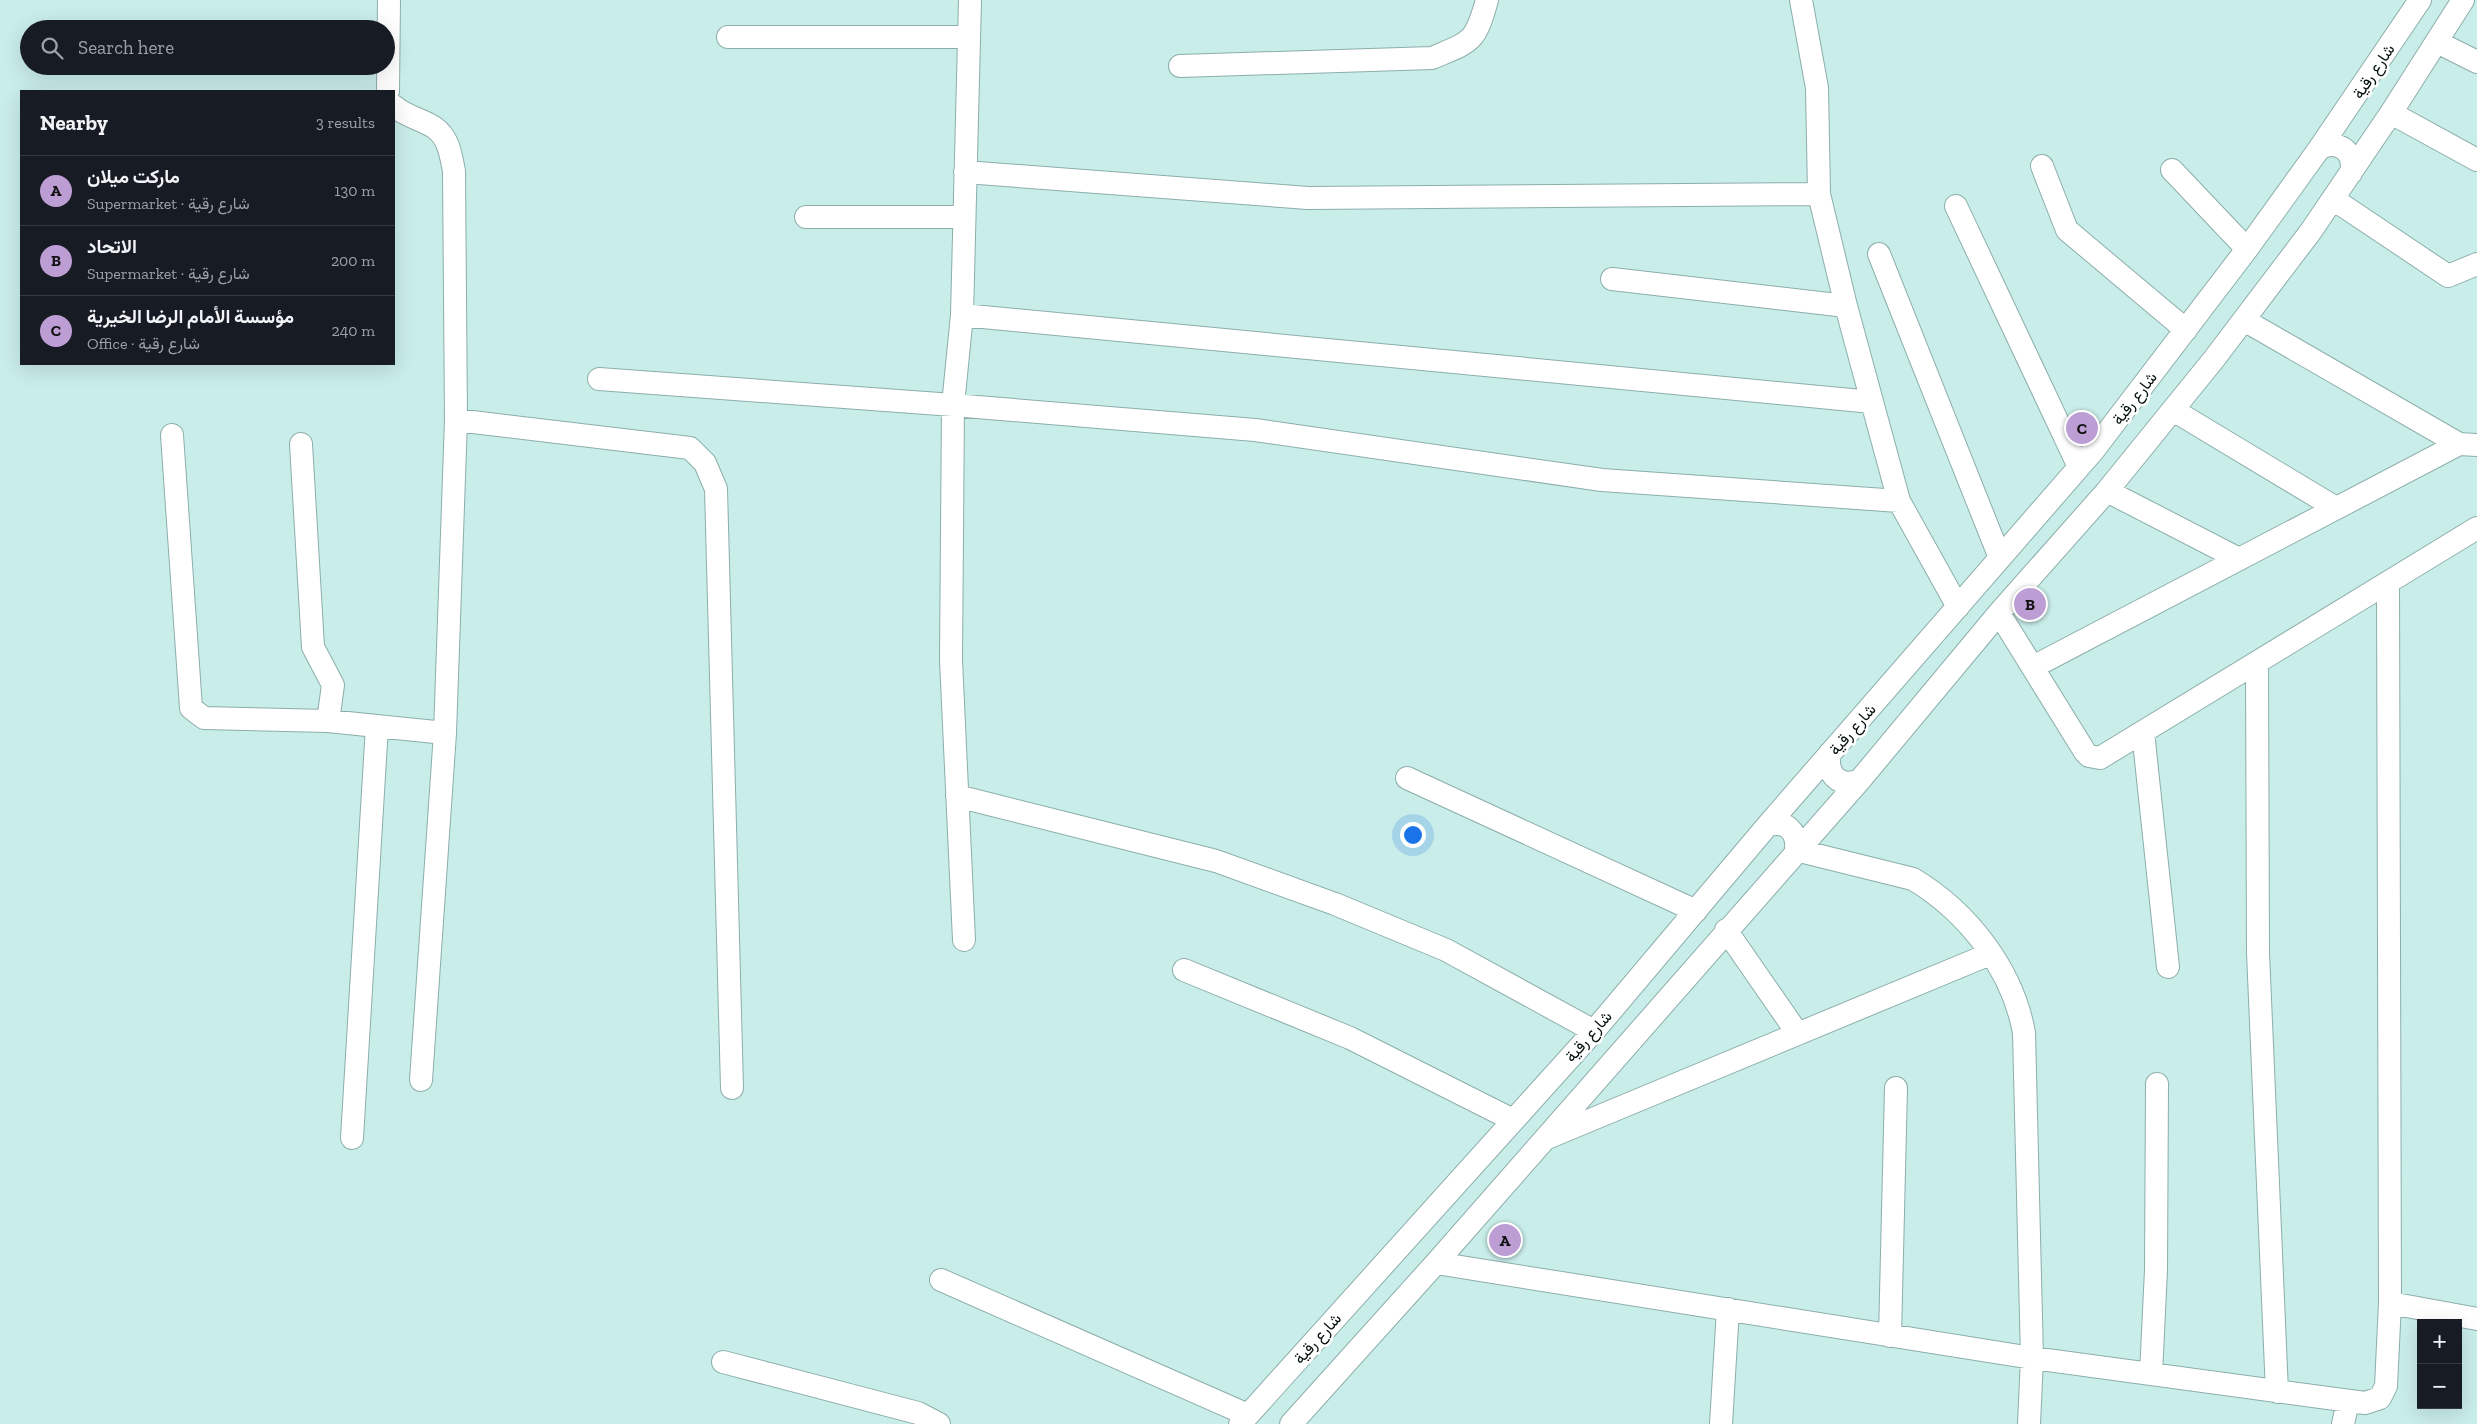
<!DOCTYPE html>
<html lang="en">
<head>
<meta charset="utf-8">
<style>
	body { margin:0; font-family:"Zilla Slab",Vazirmatn,serif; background:#20242c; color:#f1f3f6 }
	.controls { position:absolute; right:15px; bottom:15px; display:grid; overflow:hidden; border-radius:0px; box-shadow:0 5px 20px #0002 }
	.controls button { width:45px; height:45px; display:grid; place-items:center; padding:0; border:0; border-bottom:1px solid #363941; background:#171b24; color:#f1f3f6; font:25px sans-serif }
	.you { position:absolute; left:1412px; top:834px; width:18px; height:18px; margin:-12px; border:4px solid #fff; border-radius:50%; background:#1a73e8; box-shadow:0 0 0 8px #1a73e833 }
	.badge { display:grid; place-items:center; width:32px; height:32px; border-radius:50%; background:#bc9ed4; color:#111; font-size:16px; font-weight:700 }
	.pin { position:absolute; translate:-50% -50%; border:2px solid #fff; box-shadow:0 1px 5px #0006 }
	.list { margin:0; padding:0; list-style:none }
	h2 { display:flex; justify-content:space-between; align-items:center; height:65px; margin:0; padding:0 20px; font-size:21px }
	h2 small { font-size:16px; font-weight:400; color:#9ea1a6 }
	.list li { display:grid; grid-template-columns:32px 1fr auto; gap:15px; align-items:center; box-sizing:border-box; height:70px; padding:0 20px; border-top:1px solid #363941 }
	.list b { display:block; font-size:19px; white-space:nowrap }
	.list p { margin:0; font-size:16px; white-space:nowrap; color:#9ea1a6 }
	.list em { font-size:16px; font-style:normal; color:#9ea1a6 }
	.icon { flex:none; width:28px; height:28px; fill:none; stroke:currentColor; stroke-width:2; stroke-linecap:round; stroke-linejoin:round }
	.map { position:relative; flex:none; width:2477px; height:1424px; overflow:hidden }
	.search { position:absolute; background:#171b24; box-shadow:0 5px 20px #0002; left:20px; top:20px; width:375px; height:55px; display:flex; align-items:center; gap:12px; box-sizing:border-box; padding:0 18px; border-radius:28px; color:#9ea1a6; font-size:19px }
	.panel { position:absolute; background:#171b24; box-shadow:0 5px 20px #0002; left:20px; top:90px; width:375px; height:275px; border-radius:0px }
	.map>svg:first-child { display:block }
</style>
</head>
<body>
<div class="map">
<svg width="2477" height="1424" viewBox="0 0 2477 1424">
	<rect width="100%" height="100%" fill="#c9ede9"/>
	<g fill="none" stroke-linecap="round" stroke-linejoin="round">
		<defs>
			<path id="minor" d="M1801,0L1817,88L1819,194L1846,306L1899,501L1958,607
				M728,37H969
				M2437,42L2477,62
				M1180,66L1432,58C1472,41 1475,43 1487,0
				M388,91L389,0
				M394,106C406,117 422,119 435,128C449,138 451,156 454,171L456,420L445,733L421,1080
				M2391,113L2477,160
				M2319,149C2338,138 2356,152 2351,173
				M2042,166L2067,230L2186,330
				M2172,170L2247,249
				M965,172L1308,198L1819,194
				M2333,199L2448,276L2477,264
				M1956,206L2079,467
				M806,217H964
				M1879,254L2000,558
				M1612,279L1846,306
				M962,315L1872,402
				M2244,320L2459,444
				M599,379L953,405L1255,430L1602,480L1899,501
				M2173,410L2336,508
				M456,420L690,448L705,463L716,489L732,1088
				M172,435L191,708L204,718L328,721L445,733
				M301,444L313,647L333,685L328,721
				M2107,491L2239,559
				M1999,613L2085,752L2089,756L2100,758L2477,528
				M2257,663L2258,953L2277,1392
				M2033,667L2459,444L2477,445
				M2143,732L2168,967
				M1830,753C1825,774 1840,789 1860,780
				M1407,778L1696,911
				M957,796L1216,861L1335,904L1446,950L1594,1031
				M1767,826C1785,819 1798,831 1796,850L1913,879C1968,912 2013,970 2024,1033L2032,1358L2029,1424
				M1726,930L1798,1034
				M964,940L951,660L953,405L962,315L970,0
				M1184,970L1350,1038L1513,1120
				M352,1138L377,726
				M1547,1138L1990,954
				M1436,1263L2032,1358L2365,1403L2380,1398L2386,1386L2390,1303L2388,584
				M941,1280L1248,1415
				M2390,1303L2477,1319
				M1890,1336L1896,1088
				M723,1362L918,1413L939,1424
				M2151,1374L2156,1270L2157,1084
				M1240,1424L1594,1031L1767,826L2093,451L2247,249L2319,149L2420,0
				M1291,1424L1436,1263L1860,780L1999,613L2107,491L2214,359L2311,231L2391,113L2463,0
				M1721,1424L1728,1309
				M2343,1424L2348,1401"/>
		</defs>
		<use href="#minor" stroke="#8caeab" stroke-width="24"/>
		<use href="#minor" stroke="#fff" stroke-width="22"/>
	</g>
	<g text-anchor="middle" stroke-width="5" stroke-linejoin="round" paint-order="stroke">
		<g font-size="16" fill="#051110" stroke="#fff">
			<text transform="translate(2373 71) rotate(-56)" y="6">شارع رقية</text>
			<text transform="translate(2134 398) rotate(-52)" y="6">شارع رقية</text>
			<text transform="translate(1852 729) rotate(-49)" y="6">شارع رقية</text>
			<text transform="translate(1588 1036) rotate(-49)" y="6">شارع رقية</text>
			<text transform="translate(1317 1338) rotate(-48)" y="6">شارع رقية</text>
		</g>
	</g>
</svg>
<div class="controls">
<button>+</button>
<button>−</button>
</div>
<div class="you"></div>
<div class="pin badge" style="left:1505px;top:1240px">A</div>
<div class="pin badge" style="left:2030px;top:604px">B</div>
<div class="pin badge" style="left:2082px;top:428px">C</div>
<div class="search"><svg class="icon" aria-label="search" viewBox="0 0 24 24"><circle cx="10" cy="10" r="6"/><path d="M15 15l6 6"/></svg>Search here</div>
<section class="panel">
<h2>Nearby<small>3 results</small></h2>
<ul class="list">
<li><span class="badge">A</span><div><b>ماركت ميلان</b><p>Supermarket · شارع رقية</p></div><em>130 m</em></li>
<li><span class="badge">B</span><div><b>الاتحاد</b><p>Supermarket · شارع رقية</p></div><em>200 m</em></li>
<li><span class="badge">C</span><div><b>مؤسسة الأمام الرضا الخيرية</b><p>Office · شارع رقية</p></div><em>240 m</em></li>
</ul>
</section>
</div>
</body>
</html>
